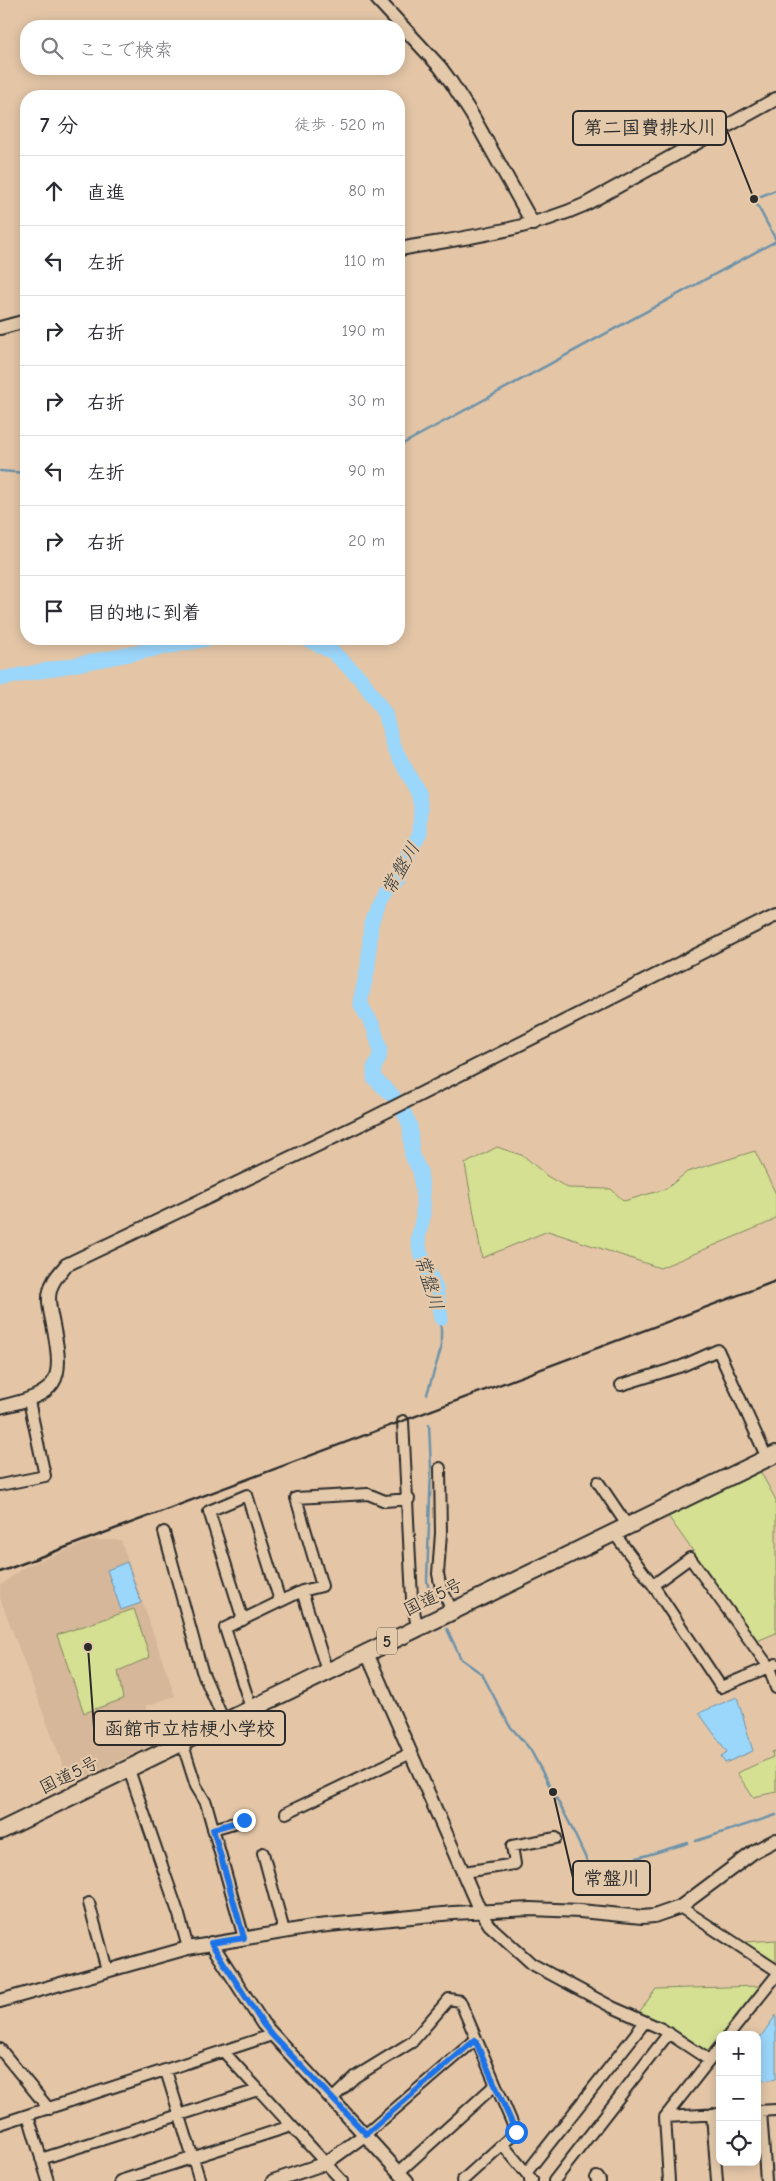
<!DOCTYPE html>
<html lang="ja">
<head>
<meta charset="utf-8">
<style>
	body { margin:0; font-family:"Comic Neue","Klee One",sans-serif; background:#f7f7f7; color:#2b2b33 }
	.controls { position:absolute; right:15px; bottom:15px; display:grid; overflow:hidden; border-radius:10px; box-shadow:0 2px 12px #0003 }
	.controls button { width:45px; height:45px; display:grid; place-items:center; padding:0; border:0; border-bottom:1px solid #e1e1e2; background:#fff; color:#2b2b33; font:25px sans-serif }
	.stop { position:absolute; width:15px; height:15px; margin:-11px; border:4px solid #1a73e8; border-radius:50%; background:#fff }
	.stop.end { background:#1a73e8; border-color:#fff; box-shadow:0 1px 5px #0008 }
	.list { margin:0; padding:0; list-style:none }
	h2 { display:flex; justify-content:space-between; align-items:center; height:65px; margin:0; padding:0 20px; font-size:21px }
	h2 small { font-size:16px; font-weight:400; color:#7c7c81 }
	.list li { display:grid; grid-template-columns:32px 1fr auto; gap:15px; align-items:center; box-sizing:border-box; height:70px; padding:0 20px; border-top:1px solid #e1e1e2 }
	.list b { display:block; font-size:19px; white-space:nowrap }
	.list em { font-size:16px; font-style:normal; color:#7c7c81 }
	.icon { flex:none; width:28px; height:28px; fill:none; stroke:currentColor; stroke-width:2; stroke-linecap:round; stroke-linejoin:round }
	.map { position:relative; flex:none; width:776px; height:2181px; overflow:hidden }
	.search { position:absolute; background:#fff; box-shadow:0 2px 12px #0003; left:20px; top:20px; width:385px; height:55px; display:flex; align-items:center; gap:12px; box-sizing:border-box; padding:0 18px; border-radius:20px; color:#7c7c81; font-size:19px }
	.panel { position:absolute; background:#fff; box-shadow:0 2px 12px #0003; left:20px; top:90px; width:385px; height:555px; border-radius:20px }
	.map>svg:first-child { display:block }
</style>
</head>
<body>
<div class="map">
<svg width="776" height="2181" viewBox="0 0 776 2181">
	<rect width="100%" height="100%" fill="#e4c6a7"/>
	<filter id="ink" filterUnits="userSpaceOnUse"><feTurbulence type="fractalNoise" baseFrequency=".02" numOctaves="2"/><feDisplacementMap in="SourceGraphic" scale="10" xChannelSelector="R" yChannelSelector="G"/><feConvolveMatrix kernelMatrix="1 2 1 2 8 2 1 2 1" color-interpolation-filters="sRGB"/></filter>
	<g filter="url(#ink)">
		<path fill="#d6b79a" d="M93,1540H121L175,1696L146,1706L159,1741L86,1776L68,1779L0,1598V1586L24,1567Z"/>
		<path fill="#d5e093" stroke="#80865f" d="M497,1147L524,1156L547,1176L568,1188L611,1189L624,1201L666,1189L687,1172L755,1151L776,1194V1217L770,1222L660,1268L548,1231L482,1258L465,1164Z
			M760,1471L776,1500V1633L757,1641L668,1516Z
			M134,1609L150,1657L118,1671L123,1699L84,1713L57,1635Z
			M776,1751V1792L753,1797L737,1773L773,1757L772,1752Z
			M776,1940V1964L744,1942Z
			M760,1986L706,2053L660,2022L638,2014L656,1989Z"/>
		<path fill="#9bd6fb" stroke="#6e92a8" d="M127,1562L141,1603L121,1610L107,1570Z
			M737,1697L753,1751L725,1763L721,1756L727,1752L699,1713Z
			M776,2015V2079L757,2082V2042Z"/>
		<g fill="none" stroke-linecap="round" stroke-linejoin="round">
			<path stroke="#6e92a8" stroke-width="2.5" d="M776,190L754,199L776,240
				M399,446L776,241
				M0,471L26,473
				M427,1394L441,1349V1318
				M429,1425L431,1468L427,1581L432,1603
				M447,1629L461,1659L482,1674L509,1725L530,1749L569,1822L588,1863L596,1869L603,1868L688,1843
				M696,1841L776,1815"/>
			<path stroke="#9bd6fb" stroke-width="15" d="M306,639L333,652L362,680L385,714L394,747L418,793L421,807L420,832L397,878L384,892L377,906L371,924L368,967L361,998V1005L374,1028L380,1049L379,1058L374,1068V1078L393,1096
				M0,679L208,639
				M403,1111L410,1125L412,1156L420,1171L423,1198V1217L418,1238L420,1252L436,1289L441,1318"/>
			<defs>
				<path id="minor" d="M621,1385L682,1366L718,1350L767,1458
					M403,1421L412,1599L417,1627
					M440,1468L441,1533L438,1574L441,1588L452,1610
					M598,1482L627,1525
					M0,1485L45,1476L29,1401
					M164,1532L202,1671L224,1721
					M613,1532L653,1585L721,1687L776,1664
					M653,1585L690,1558L769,1667L776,1688
					M302,1591L327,1671
					M243,1620L209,1511L247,1495L280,1601
					M251,1708L225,1628L302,1591L322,1586L296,1498L368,1494L385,1501L409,1499
					M182,1742L196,1786L206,1803L244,1938
					M128,1767L179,1915L188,1948
					M286,1813L411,1753
					M213,1829L244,1820
					M263,1853L284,1931
					M464,1872L515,1864L512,1846L556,1838
					M89,1903L107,1970
					M680,1907L776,1970
					M480,1911L489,1925L532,1964L612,2007L662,2029L709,2060
					M729,2035L776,1976
					M0,2049L49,2109
					M224,2052L342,2181
					M166,2071L200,2181
					M332,2099L355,2077L412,2042L449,1999L460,2001L516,2132L462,2181
					M757,2111L776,2110
					M761,2111L766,2181
					M712,2114L717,2181
					M28,2115L48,2181
					M665,2117L720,2114
					M0,2124L272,2035
					M366,2134L475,2040
					M503,2145L532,2180L530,2181
					M41,2159L258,2090
					M399,2172L495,2085
					M527,2172L645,2022
					M120,2181L291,2126
					M554,2181L669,2033
					M669,2181L665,2117L720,2047"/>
				<path id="tertiary" d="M378,0L440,67L451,82L472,115L533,224
					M399,249C461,238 526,231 584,205L776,99
					M0,328L26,321
					M0,1407C58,1394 65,1383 53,1325C51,1314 47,1301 50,1291C52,1280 60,1273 66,1265L359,1125L776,915
					M366,1651L480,1911
					M211,1943L263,2024L407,2181
					M0,2001L188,1948L318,1926L453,1913L530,1909L580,1911L642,1917L654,1916L680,1907L755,1851L776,1840
					M597,2178L599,2181
					M273,2181L326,2163L366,2134"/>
				<path id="trunk" d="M0,1831L776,1454"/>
			</defs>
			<use href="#minor" stroke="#2b2b2b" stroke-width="14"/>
			<use href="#tertiary" stroke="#2b2b2b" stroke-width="16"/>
			<use href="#trunk" stroke="#2b2b2b" stroke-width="20"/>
			<use href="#minor" stroke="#e4caab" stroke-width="10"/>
			<use href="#tertiary" stroke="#e4caab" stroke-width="12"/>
			<use href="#trunk" stroke="#e4caab" stroke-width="16"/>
			<path stroke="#2b2b2b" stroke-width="2.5" d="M0,1572L776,1281"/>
		</g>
	</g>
	<g fill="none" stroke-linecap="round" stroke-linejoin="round" filter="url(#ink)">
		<path stroke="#1a73e8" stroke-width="6" d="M244,1820L213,1829L244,1938L211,1943L263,2024L272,2035L366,2134L475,2040L516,2132"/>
	</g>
	<g text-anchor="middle" stroke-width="4.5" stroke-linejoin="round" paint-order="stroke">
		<rect fill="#e4caab" stroke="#625b51" stroke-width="1" x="377" y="1627.5" width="20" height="27" rx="4"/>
		<g font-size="16" font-weight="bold" fill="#2b2b2b">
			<text x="387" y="1647">5</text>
		</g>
		<g font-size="18" fill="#2b2b2b" stroke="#e4caab">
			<text transform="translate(433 1597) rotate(-26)" y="6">国道5号</text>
			<text transform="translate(69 1775) rotate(-26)" y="6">国道5号</text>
		</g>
		<g font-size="19" font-style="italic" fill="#363c40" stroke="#e4caab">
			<text transform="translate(400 868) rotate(-60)" y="7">常盤川</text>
			<text transform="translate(430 1282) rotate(73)" y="7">常盤川</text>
		</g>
	</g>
	<path fill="none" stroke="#2b2b2b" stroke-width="2" d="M754 199L726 128M88 1647L94 1728M553 1792L573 1878"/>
	<g fill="#2b2b2b" stroke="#e4caab" stroke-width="2">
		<circle cx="754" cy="199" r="5"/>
		<circle cx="88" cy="1647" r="5"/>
		<circle cx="553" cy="1792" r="5"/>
	</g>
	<g fill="#e4caab" stroke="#2b2b2b" stroke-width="2">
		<rect x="573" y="111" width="153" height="34" rx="5"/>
		<rect x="94" y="1711" width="191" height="34" rx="5"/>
		<rect x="573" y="1861" width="77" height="34" rx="5"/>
	</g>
	<g font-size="19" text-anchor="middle" font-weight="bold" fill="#2b2b2b">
		<text x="650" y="134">第二国費排水川</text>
		<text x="190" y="1735">函館市立桔梗小学校</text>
		<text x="612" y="1885">常盤川</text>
	</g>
</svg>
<div class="controls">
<button>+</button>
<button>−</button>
<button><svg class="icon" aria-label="locate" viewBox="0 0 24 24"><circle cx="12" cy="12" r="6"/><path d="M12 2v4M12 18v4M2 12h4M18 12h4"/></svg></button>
</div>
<div class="stop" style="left:516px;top:2132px"></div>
<div class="stop end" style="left:244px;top:1820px"></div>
<div class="search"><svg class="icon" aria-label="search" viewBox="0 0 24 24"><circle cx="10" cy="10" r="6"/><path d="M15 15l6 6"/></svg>ここで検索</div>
<section class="panel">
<h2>7 分<small>徒歩 · 520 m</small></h2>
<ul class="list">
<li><svg class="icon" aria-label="ahead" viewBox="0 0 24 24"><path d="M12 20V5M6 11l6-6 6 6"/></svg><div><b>直進</b></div><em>80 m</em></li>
<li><svg class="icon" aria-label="left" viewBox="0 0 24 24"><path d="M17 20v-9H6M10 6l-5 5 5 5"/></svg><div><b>左折</b></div><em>110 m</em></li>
<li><svg class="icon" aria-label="right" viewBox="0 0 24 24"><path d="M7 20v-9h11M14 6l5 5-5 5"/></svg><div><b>右折</b></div><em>190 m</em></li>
<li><svg class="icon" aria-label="right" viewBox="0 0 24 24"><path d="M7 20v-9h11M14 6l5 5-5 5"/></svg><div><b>右折</b></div><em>30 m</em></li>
<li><svg class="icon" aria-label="left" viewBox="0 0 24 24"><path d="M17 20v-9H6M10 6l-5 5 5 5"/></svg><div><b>左折</b></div><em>90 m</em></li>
<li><svg class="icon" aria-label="right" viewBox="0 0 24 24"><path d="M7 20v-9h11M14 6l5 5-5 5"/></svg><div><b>右折</b></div><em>20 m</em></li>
<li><svg class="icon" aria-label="arrive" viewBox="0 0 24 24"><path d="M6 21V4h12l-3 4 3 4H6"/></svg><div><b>目的地に到着</b></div></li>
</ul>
</section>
</div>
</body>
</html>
